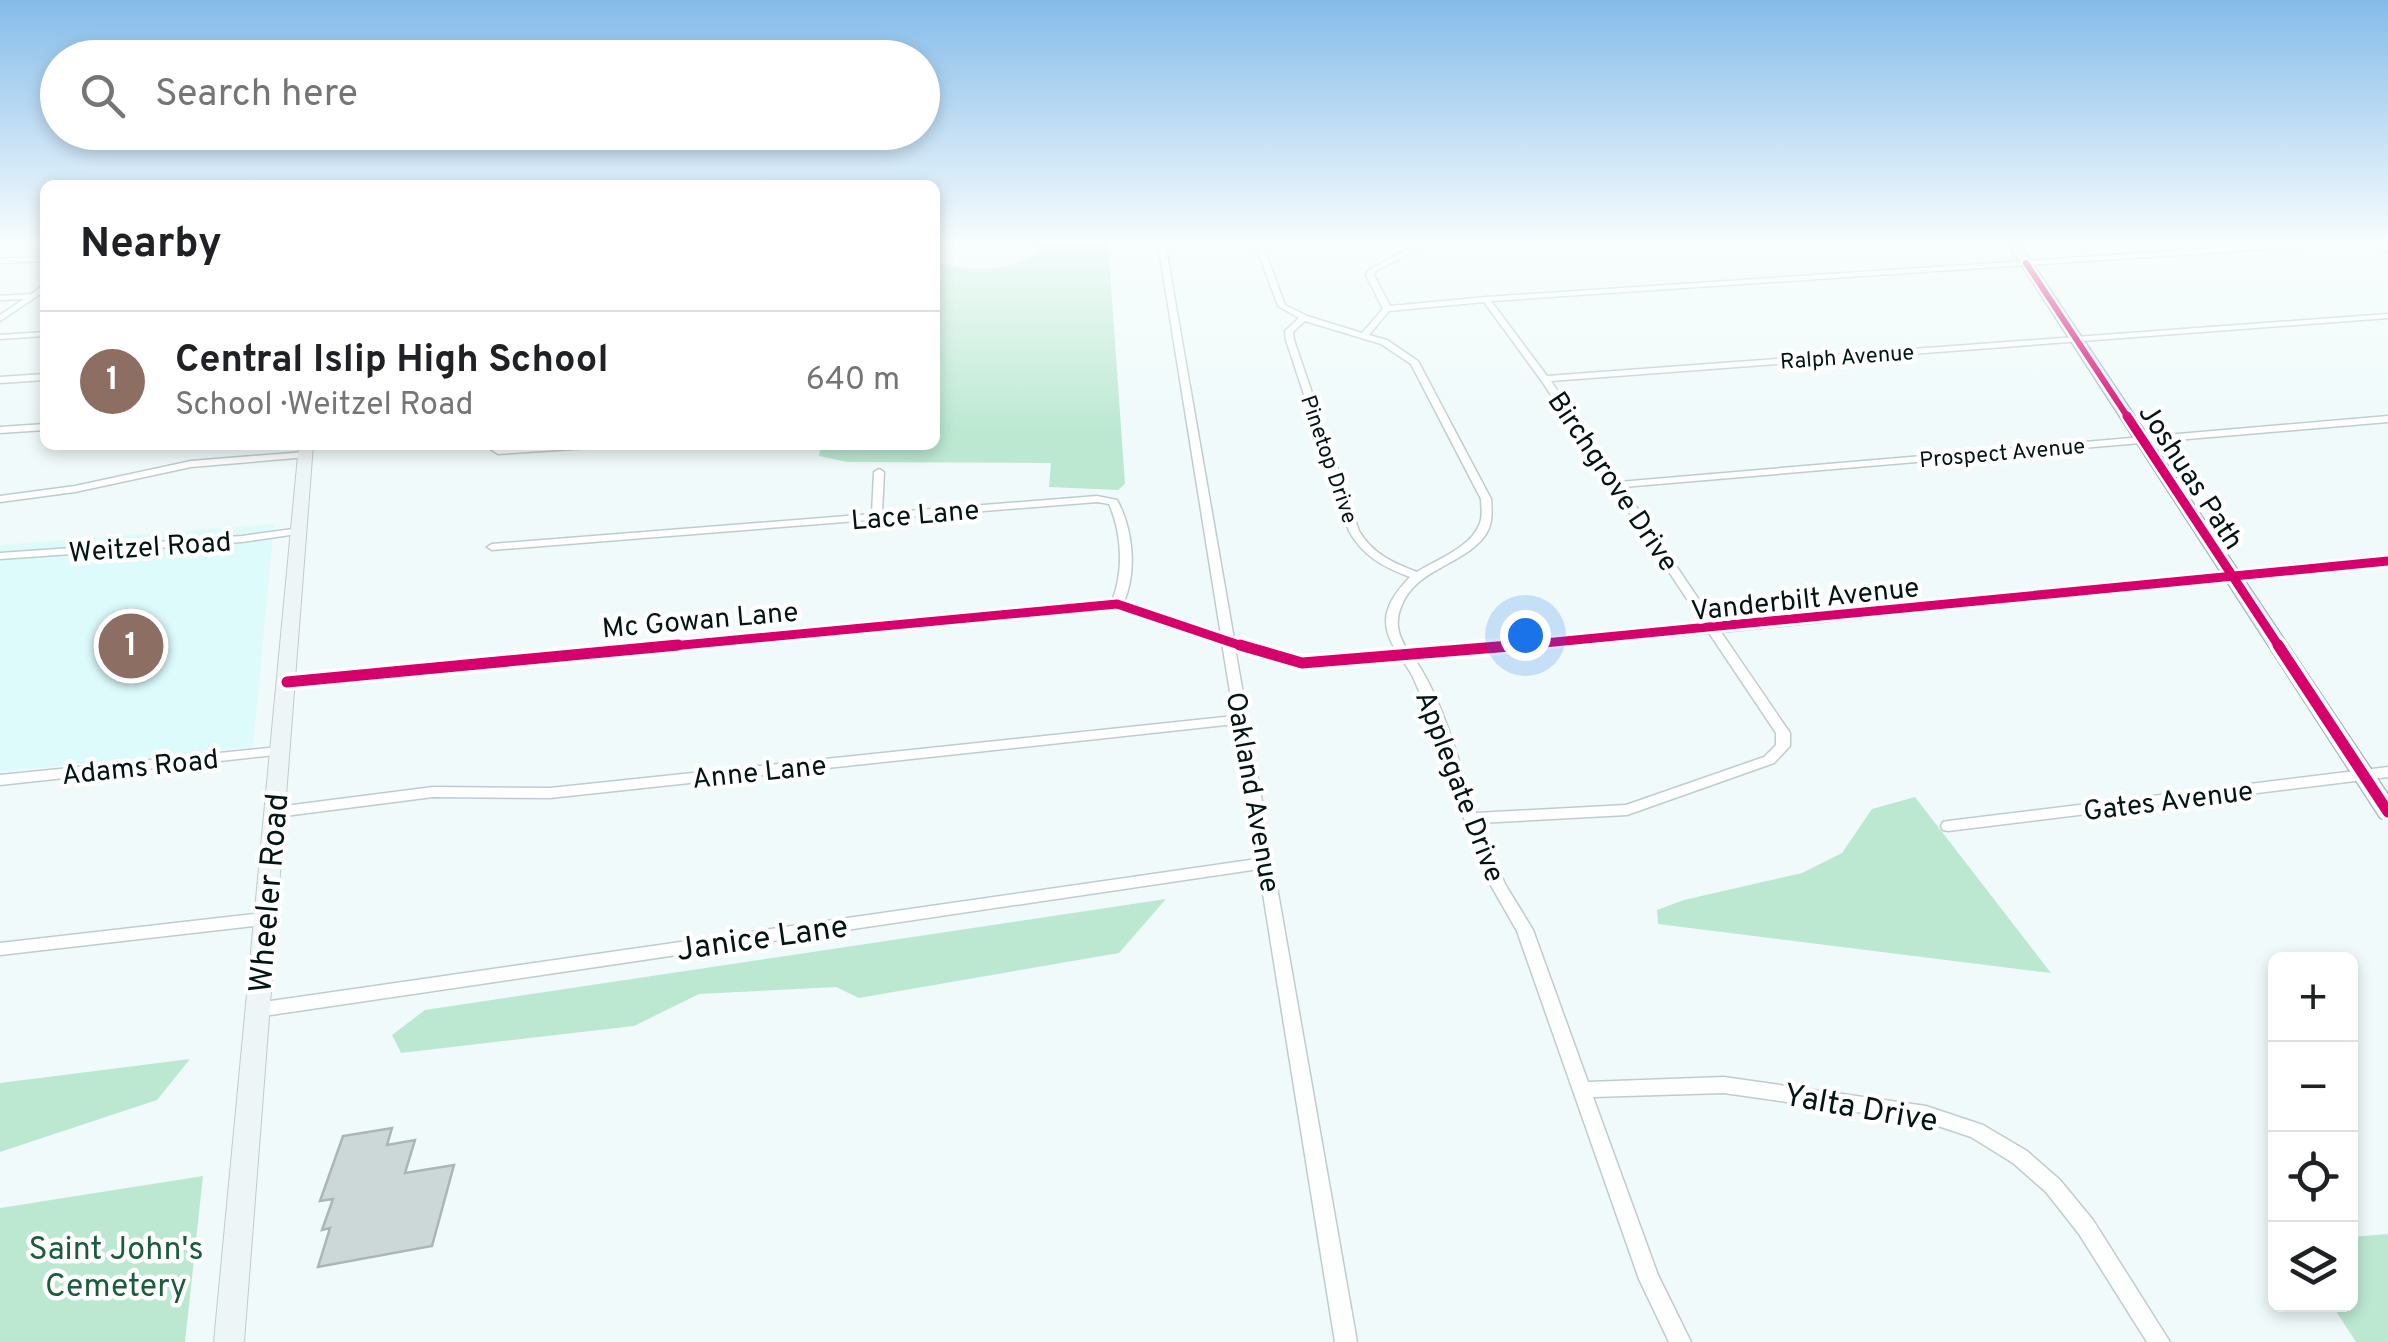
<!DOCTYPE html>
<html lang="en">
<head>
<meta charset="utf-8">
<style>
	body { margin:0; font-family:Overpass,sans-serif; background:#f2f2f2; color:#202124 }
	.controls { position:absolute; right:30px; bottom:30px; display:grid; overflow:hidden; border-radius:15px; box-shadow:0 5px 15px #0003 }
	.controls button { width:90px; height:90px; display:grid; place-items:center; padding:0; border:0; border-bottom:2px solid #e0e0e0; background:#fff; color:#202124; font:50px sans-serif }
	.you { position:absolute; left:1525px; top:635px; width:35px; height:35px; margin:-25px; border:8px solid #fff; border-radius:50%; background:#1a73e8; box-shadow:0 0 0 15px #1a73e833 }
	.badge { display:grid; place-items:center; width:65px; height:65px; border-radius:50%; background:#0b8043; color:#fff; font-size:32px; font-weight:700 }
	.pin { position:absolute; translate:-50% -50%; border:5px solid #fff; box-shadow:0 2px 10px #0006 }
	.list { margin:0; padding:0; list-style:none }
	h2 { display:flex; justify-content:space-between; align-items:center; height:130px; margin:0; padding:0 40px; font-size:42px }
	h2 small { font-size:32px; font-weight:400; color:#757577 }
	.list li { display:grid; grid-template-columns:65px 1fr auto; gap:30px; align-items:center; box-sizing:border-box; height:140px; padding:0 40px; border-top:2px solid #e0e0e0 }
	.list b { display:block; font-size:38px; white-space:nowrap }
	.list p { margin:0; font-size:32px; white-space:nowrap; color:#757577 }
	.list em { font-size:32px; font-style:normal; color:#757577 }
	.icon { flex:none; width:55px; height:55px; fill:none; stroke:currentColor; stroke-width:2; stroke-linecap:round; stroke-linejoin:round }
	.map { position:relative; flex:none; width:2388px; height:1342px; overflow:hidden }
	.search { position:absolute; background:#fff; box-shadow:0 5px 15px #0003; left:40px; top:40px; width:900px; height:110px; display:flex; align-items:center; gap:25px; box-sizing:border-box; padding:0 35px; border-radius:55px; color:#757577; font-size:38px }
	.panel { position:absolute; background:#fff; box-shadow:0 5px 15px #0003; left:40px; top:180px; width:900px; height:270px; border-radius:15px }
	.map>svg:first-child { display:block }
</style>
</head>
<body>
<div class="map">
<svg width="2388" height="1342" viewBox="0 0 2388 1342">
	<rect width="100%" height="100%" fill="#f0fafa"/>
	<path fill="#defbfc" d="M274,524L253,747L0,772V545Z"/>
	<path fill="#bce8d2" d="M1032,243H1108L1125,484L1118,490L1049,487L1051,463L847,462L819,456L821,445H935V262C967,271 1014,273 1041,251Z
		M1915,797L2051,973L1658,924L1657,910L1684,900L1802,873L1842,853L1872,809Z
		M1166,899L1119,953L859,998L836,987L699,994L634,1026L401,1053L392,1035L425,1010Z
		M190,1059L157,1100L0,1152V1083Z
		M203,1176L185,1342H0V1208Z
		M2388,1234V1342H2356L2332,1305L2350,1304L2351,1237Z"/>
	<path fill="#ccd8d7" stroke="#aab6b5" stroke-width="2.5" d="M392,1128L387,1145L415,1140L405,1173L454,1165L432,1246L318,1267L330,1228L322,1230L333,1199L320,1201L343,1136Z"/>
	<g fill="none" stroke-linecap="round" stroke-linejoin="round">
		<defs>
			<path id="minor" d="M1158,243H1165L1234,639L1276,653L1302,659L1397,652C1377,622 1386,602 1410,577C1383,567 1363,556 1349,531L1286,340L1285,331L1299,318L1278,306L1255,243H1262L1285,305L1307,316L1362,333L1383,309L1366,275L1369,270L1419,243H1428L1376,271L1374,275L1390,306L1486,297L2296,243H2329L2326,245L1491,301L1547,376L2388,314V318L1551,381L1619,482L2388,416V422L1623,487L1716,625L2388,558V564L1721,632L1790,733V746L1774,763L1627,815L1479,823L1505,884L1533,930L1588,1082L1724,1077L1926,1106L1983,1125L2027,1151L2060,1180L2093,1220L2170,1342H2147L2079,1234L2046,1192L2013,1163L1971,1137L1926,1122L1724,1093L1593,1097L1658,1275L1691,1342H1669L1639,1279L1517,931L1486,877L1467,827L1423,700L1412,675L1402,659L1302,667L1268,659L1235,648L1357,1342H1335L1259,869L257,1017L251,1015L249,1010L251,1005L257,1003L1257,859L1235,724L550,798L433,797L277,817L272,815L270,812L272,809L277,807L433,787L550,788L1234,716L1222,643L1116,608L287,686L281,682L287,678L1112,601C1124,572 1122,533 1109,504L1097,502L492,550L487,547L492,544L872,514L874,472L879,469L884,472L882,513L1097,496L1117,500C1133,529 1137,571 1124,602L1221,635ZM1484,302L1541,380L1705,626L1408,651C1399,637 1394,624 1401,607C1415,569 1461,566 1484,537C1493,525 1492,513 1491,499L1418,361L1387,340L1369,335L1389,311ZM1305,321L1381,344L1411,364L1481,499C1481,507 1483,515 1480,523C1471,548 1437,559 1417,572C1393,563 1373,554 1359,531L1294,340L1293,332ZM1709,633L1776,733V745L1764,757L1626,805L1476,813C1458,762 1445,703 1414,658Z
				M45,257V261L0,263V259Z
				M42,286H45V291L0,321V315L24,299L0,300V296L32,294Z
				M45,332V336L0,339V335Z
				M45,374V380L0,383V377Z
				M45,424V430L0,433V427Z
				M484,445H495L500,448L594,445L589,448L498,454Z
				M305,452L310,455L308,457L191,467L75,492L0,502V496L75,486L191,461Z
				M300,528L304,529L305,531L304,533L242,542L0,559V553L242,536Z
				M279,747L286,751L284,754L0,785V775Z
				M2388,767V777L1948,831L1943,830L1941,826L1943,822L1948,821Z
				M263,913L269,915L271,919L269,923L263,925L0,955V943Z"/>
			<path id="tertiary" d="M2368,243L2388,245V251L2369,245Z"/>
			<path id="secondary" d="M299,445H313L244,1342H214Z"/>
			<path id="primary" d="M2007,243H2019L2388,794V820L2380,818Z"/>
		</defs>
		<use href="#minor" stroke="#c0cccc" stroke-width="3"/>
		<use href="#tertiary" stroke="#c0cccc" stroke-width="3"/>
		<use href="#secondary" stroke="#c0cccc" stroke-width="2"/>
		<use href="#primary" stroke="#98b0b5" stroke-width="2"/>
		<use href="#minor" fill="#fdfefe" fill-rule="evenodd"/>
		<use href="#tertiary" fill="#fdfefe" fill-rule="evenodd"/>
		<use href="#secondary" fill="#eef5f7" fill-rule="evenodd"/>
		<use href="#primary" fill="#e1edf0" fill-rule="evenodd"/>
		<defs>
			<path id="cycleway-far2" d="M2026,263L2129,419"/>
			<path id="cycleway-far1" d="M2127,416L2280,648
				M651,648L1117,604L1248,648
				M1493,648L2388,561"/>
			<path id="cycleway" d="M1240,645L1302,663L1522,645
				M2278,645L2388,812
				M287,682L678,645"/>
		</defs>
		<use href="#cycleway-far2" stroke="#fff" stroke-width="10"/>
		<use href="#cycleway-far1" stroke="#fff" stroke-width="14"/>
		<use href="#cycleway" stroke="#fff" stroke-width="18"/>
		<use href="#cycleway-far2" stroke="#d6006c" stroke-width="6"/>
		<use href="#cycleway-far1" stroke="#d6006c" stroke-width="9"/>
		<use href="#cycleway" stroke="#d6006c" stroke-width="11"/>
	</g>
	<linearGradient id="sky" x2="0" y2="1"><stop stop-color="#85bbe9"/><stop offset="0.56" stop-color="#f8fdfd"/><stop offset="1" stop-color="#f8fdfd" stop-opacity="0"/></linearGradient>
	<rect width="2388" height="431" fill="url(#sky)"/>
	<g text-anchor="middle" stroke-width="9" stroke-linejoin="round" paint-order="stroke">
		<g font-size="22" fill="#041415" stroke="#fff">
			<text transform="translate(1847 356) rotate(-4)" y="8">Ralph Avenue</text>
			<text transform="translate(2002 452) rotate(-5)" y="8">Prospect Avenue</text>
			<text transform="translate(1330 459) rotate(71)" y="8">Pinetop Drive</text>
		</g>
		<g font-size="28" fill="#041415" stroke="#fff">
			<text transform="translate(2192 476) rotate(57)" y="10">Joshuas Path</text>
			<text transform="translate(1614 481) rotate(56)" y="10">Birchgrove Drive</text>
			<text transform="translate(915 514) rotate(-5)" y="10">Lace Lane</text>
			<text transform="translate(150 546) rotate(-4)" y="10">Weitzel Road</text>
			<text transform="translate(1805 598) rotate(-6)" y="10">Vanderbilt Avenue</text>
			<text transform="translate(700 619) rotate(-5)" y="10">Mc Gowan Lane</text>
			<text transform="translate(140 766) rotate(-6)" y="10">Adams Road</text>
			<text transform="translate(759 771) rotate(-6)" y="10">Anne Lane</text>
			<text transform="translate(1461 786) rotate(69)" y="10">Applegate Drive</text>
			<text transform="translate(1254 792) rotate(80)" y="10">Oakland Avenue</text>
			<text transform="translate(2168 800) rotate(-7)" y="10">Gates Avenue</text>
		</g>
		<g font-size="32" fill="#041415" stroke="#fff">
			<text transform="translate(268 893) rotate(-85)" y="11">Wheeler Road</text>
			<text transform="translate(762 937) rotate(-8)" y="11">Janice Lane</text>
			<text transform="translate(1861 1107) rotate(10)" y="11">Yalta Drive</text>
		</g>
		<g font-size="32" fill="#1b5b3e" stroke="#fff">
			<text x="116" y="1259">Saint John's<tspan x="116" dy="37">Cemetery</tspan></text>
		</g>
	</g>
</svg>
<div class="controls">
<button>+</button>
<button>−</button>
<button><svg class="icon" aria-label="locate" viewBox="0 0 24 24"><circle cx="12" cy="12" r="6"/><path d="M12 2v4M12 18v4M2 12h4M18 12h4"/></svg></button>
<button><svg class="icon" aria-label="layers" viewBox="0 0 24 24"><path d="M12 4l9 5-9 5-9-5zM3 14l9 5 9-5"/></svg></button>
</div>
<div class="you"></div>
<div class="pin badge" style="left:131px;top:646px;background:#8d6e63">1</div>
<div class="search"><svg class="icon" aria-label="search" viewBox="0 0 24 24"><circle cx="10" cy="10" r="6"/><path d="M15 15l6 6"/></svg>Search here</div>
<section class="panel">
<h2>Nearby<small></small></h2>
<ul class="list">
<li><span class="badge" style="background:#8d6e63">1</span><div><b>Central Islip High School</b><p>School · Weitzel Road</p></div><em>640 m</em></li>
</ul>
</section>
</div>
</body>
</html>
